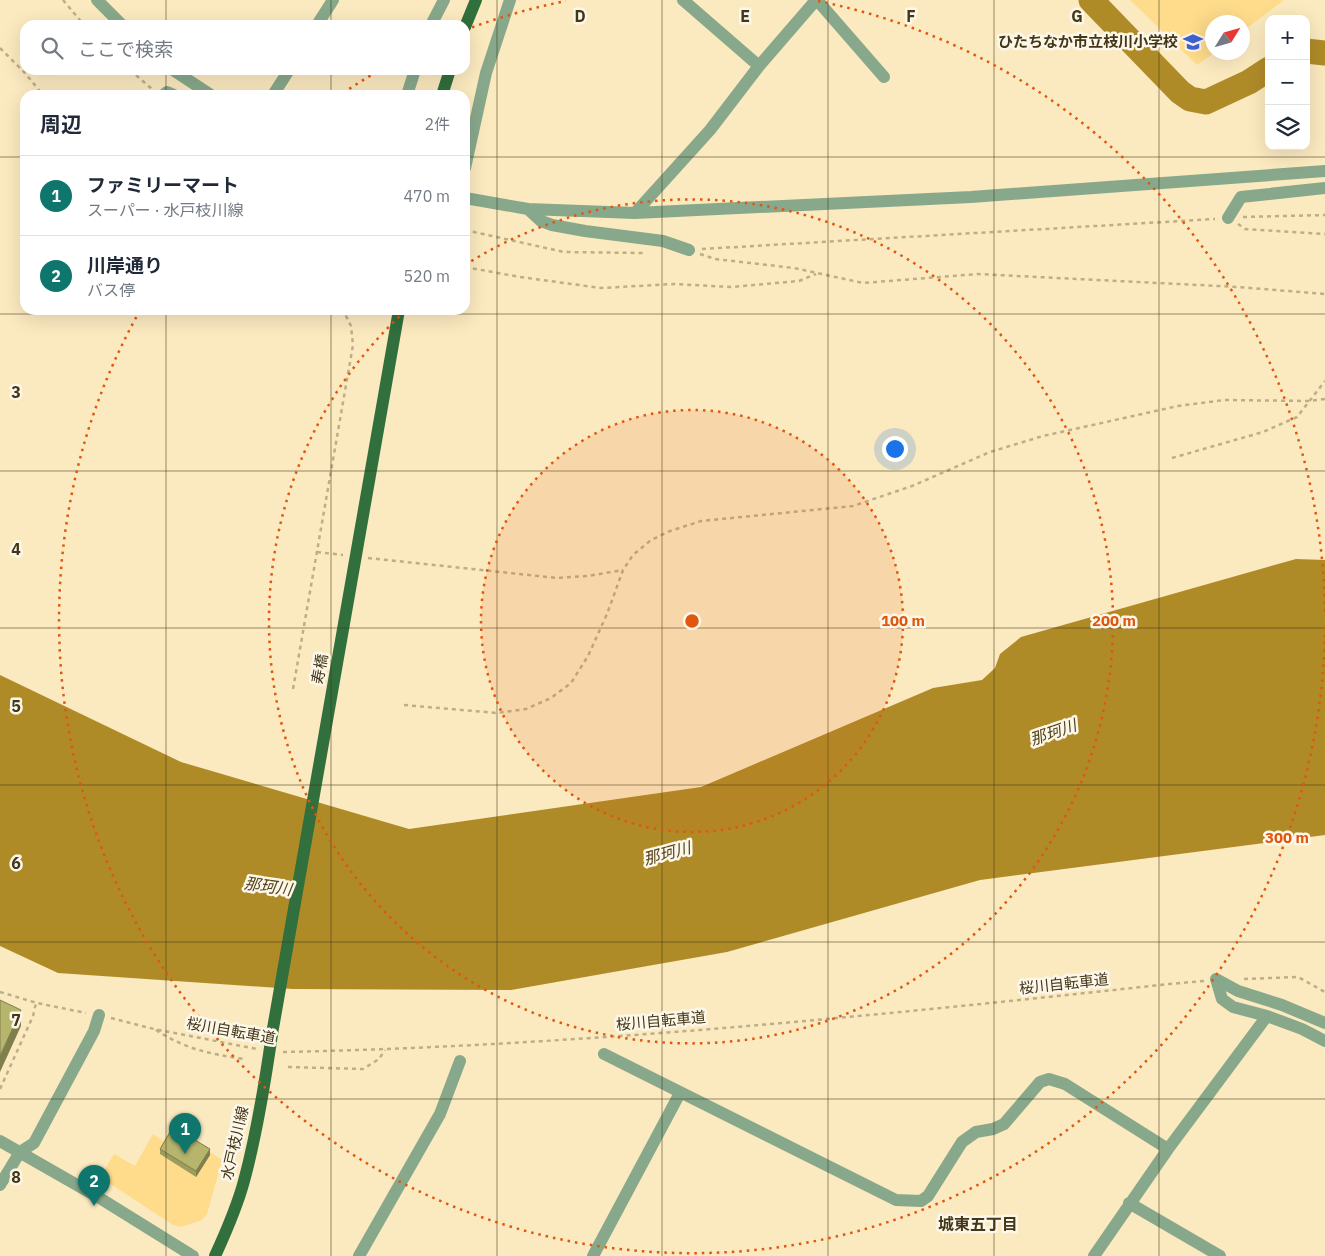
<!DOCTYPE html>
<html lang="ja">
<head>
<meta charset="utf-8">
<style>
	body { margin:0; font-family:"IBM Plex Sans","Noto Sans JP",sans-serif; background:#f2f2f3; color:#1f2937 }
	.controls { position:absolute; right:15px; top:15px; display:grid; overflow:hidden; border-radius:10px; box-shadow:0 5px 20px #0002 }
	.controls button { width:45px; height:45px; display:grid; place-items:center; padding:0; border:0; border-bottom:1px solid #e0e1e3; background:#fff; color:#1f2937; font:25px sans-serif }
	.compass { position:absolute; left:1205px; top:15px; width:45px; height:45px; border-radius:50%; background:#fff; box-shadow:0 5px 20px #0002; rotate:53deg }
	.you { position:absolute; left:894px; top:448px; width:18px; height:18px; margin:-12px; border:4px solid #fff; border-radius:50%; background:#1a73e8; box-shadow:0 0 0 8px #1a73e833 }
	.badge { display:grid; place-items:center; width:32px; height:32px; border-radius:50%; background:#0f766e; color:#fff; font-size:16px; font-weight:700 }
	.pin { position:absolute; translate:-50% -41px; filter:drop-shadow(0 1px 2px #0008) }
	.pin::after { content:''; position:absolute; top:26px; width:18px; height:15px; background:inherit; clip-path:polygon(0 0,100% 0,50% 100%) }
	.list { margin:0; padding:0; list-style:none }
	h2 { display:flex; justify-content:space-between; align-items:center; height:65px; margin:0; padding:0 20px; font-size:21px }
	h2 small { font-size:16px; font-weight:400; color:#747a83 }
	.list li { display:grid; grid-template-columns:32px 1fr auto; gap:15px; align-items:center; box-sizing:border-box; height:80px; padding:0 20px; border-top:1px solid #e0e1e3 }
	.list b { display:block; font-size:19px; white-space:nowrap }
	.list p { margin:0; font-size:16px; white-space:nowrap; color:#747a83 }
	.list em { font-size:16px; font-style:normal; color:#747a83 }
	.icon { flex:none; width:28px; height:28px; fill:none; stroke:currentColor; stroke-width:2; stroke-linecap:round; stroke-linejoin:round }
	.map { position:relative; flex:none; width:1325px; height:1256px; overflow:hidden }
	.search { position:absolute; background:#fff; box-shadow:0 5px 20px #0002; left:20px; top:20px; width:450px; height:55px; display:flex; align-items:center; gap:12px; box-sizing:border-box; padding:0 18px; border-radius:15px; color:#747a83; font-size:19px }
	.panel { position:absolute; background:#fff; box-shadow:0 5px 20px #0002; left:20px; top:90px; width:450px; height:225px; border-radius:15px }
	.map>svg:first-child { display:block }
</style>
</head>
<body>
<div class="map">
<svg width="1325" height="1256" viewBox="0 0 1325 1256">
	<rect width="100%" height="100%" fill="#fbe9bf"/>
	<path fill="#fedc8c" d="M1130,0H1284L1243,31L1242,22H1212V52L1214,53L1197,65Z
		M172,1127L222,1160L207,1214L202,1220L181,1227L173,1225L100,1177L114,1154L135,1166L153,1134L163,1141Z"/>
	<path fill="#af8b28" d="M1296,559L1325,560V835L980,880L727,952L511,990L293,989L58,973L0,946V675L181,762L409,829L701,787L933,688L982,680L995,668L1000,654L1021,637Z"/>
	<g fill="none" stroke-linecap="round" stroke-linejoin="round">
		<path stroke="#af8b28" stroke-width="25" d="M1091,0L1180,92L1190,99L1206,102L1249,82L1269,69
			M1306,51L1325,53"/>
		<path stroke="#beae88" stroke-width="2.5" stroke-dasharray="4 4" stroke-linecap="butt" d="M63,0L84,25
			M0,48L25,73L43,95
			M130,70L152,89
			M1243,217L1325,215
			M1238,224L1245,229L1325,234
			M465,230L564,252L644,253
			M702,249L1215,219
			M700,254L715,259L794,268L863,283L978,274L1238,287L1325,294
			M465,267L520,277L601,288L674,284L731,287L799,281L816,274
			M1172,458L1263,432L1297,417L1325,381
			M317,552L343,555
			M368,558L557,578L588,576L623,570
			M293,689L353,345L351,326L343,310
			M404,705L497,713L526,709L551,698L571,683L588,656L607,614L623,570L633,555L651,540L670,531L701,521L853,506L912,486L990,452L1043,436L1178,406L1224,400L1310,401L1325,399
			M1244,979L1298,977L1325,992
			M0,992L37,1003L86,1013
			M111,1018L154,1029L257,1049
			M156,1030C185,1049 210,1054 244,1059
			M283,1052C579,1046 875,1016 1169,984L1204,981
			M288,1067L363,1069L379,1059L385,1050
			M0,1089L33,1016L36,1003"/>
		<path stroke="#88a88b" stroke-width="12" d="M97,0L122,25
			M683,0L759,66
			M817,0L884,77
			M317,25L333,0
			M431,25L444,0
			M173,70L211,95
			M163,95L167,92L174,95
			M273,95L289,70
			M407,95L415,70
			M465,168L486,73L510,0
			M465,198L528,209L635,213L971,197L1325,171
			M528,209L541,221L552,225L585,231L663,241L689,250
			M635,213L710,130L759,66L816,0
			M1228,218L1241,197L1325,188
			M1216,979L1238,991L1282,1005L1325,1023
			M1267,1016L1302,1029L1325,1041
			M604,1054L896,1200L921,1201L928,1196L962,1142L976,1132L993,1129L1004,1124L1040,1082L1049,1079L1065,1084L1168,1149
			M0,1141L98,1197L193,1256
			M0,1185L20,1152L34,1143L94,1031L99,1015
			M1129,1203L1220,1256
			M359,1256L440,1114L460,1061
			M593,1256L680,1093
			M1094,1256L1168,1149L1267,1016L1233,1007L1222,999L1216,979"/>
		<path stroke="#316f3c" stroke-width="12" d="M465,27L476,0
			M442,95L450,70
			M215,1256C226,1232 237,1207 244,1181C257,1133 265,1083 272,1034"/>
		<path stroke="#316f3c" stroke-width="12" d="M272,1034L399,310"/>
	</g>
	<path fill="#9d9c5d" d="M160,1149L210,1155L196,1177L160,1154Z"/>
	<path fill="#807f4c" d="M21,1010V1026L0,1072V1056Z
		M210,1149V1155L196,1177V1171Z"/>
	<path fill="#b7b56c" stroke="#807f4c" d="M0,1000L21,1010L0,1056Z
		M173,1127L210,1149L196,1171L160,1149Z"/>
	<path fill="none" stroke="#433719" stroke-width="1" stroke-opacity="0.55" d="M166,0V25M331,0V25M497,0V1256M662,0V1256M828,0V1256M994,0V1256M1159,0V1256M166,70V95M331,70V95M0,157H25M465,157H1325M166,310V1256M331,310V1256M0,314H1325M0,471H1325M0,628H1325M0,785H1325M0,942H1325M0,1099H1325"/>
	<circle cx="692" cy="621" r="211" fill="#e0570d" fill-opacity=".12"/>
	<g fill="none" stroke="#e0570d" stroke-width="2.5" stroke-dasharray="2.5 5">
		<circle cx="692" cy="621" r="211"/>
		<path d="M465 265A422 422 0 1 1 404 312"/>
		<path d="M1325 627A633 633 0 1 1 138 314M343 93A633 633 0 0 1 380 70M465 30A633 633 0 0 1 566 1M818 1A633 633 0 0 1 1325 615"/>
	</g>
	<defs>
		<symbol id="school-bare" viewBox="-9 -9 18 18"><path d="M0-5L7-2L0 1L-7-2ZM-4 1L0 2.5L4 1V4Q0 6-4 4Z" fill="#4061d3" stroke="#fdf7e9" stroke-width="2.5" paint-order="stroke"/></symbol>
	</defs>
	<g fill-rule="evenodd">
		<use href="#school-bare" x="1179" y="28" width="28" height="28"/>
	</g>
	<g text-anchor="middle" stroke-width="5" stroke-linejoin="round" paint-order="stroke">
		<g font-size="15" font-weight="bold" fill="#433719" stroke="#fdf7e9" text-anchor="end">
			<text x="1178" y="47">ひたちなか市立枝川小学校</text>
		</g>
		<g font-size="15" fill="#433719" stroke="#fdf7e9">
			<text transform="translate(320 669) rotate(-80)" y="5">寿橋</text>
			<text transform="translate(1064 984) rotate(-6)" y="5">桜川自転車道</text>
			<text transform="translate(661 1021) rotate(-5)" y="5">桜川自転車道</text>
			<text transform="translate(231 1031) rotate(10)" y="5">桜川自転車道</text>
			<text transform="translate(235 1143) rotate(-77)" y="5">水戸枝川線</text>
		</g>
		<g font-size="16" font-style="italic" fill="#53431c" stroke="#fdf7e9">
			<text transform="translate(1053 732) rotate(-19)" y="6">那珂川</text>
			<text transform="translate(667 853) rotate(-15)" y="6">那珂川</text>
			<text transform="translate(268 886) rotate(8)" y="6">那珂川</text>
		</g>
		<g font-size="16" font-weight="bold" fill="#433719" stroke="#fdf7e9">
			<text x="978" y="1230">城東五丁目</text>
		</g>
	</g>
	<g font-size="16" text-anchor="middle" font-weight="bold" fill="#433719" stroke="#fdf7e9" stroke-width="5" stroke-linejoin="round" paint-order="stroke">
		<text x="580" y="22">D</text>
		<text x="745" y="22">E</text>
		<text x="911" y="22">F</text>
		<text x="1077" y="22">G</text>
		<text x="16" y="398">3</text>
		<text x="16" y="555">4</text>
		<text x="16" y="712">5</text>
		<text x="16" y="869">6</text>
		<text x="16" y="1026">7</text>
		<text x="16" y="1183">8</text>
	</g>
	<circle cx="692" cy="621" r="8" fill="#e0570d" stroke="#fdf7e9" stroke-width="2.5"/>
	<g font-size="15" text-anchor="middle" font-weight="bold" fill="#e0570d" stroke="#fdf7e9" stroke-width="5" stroke-linejoin="round" paint-order="stroke">
		<text x="903" y="626">100 m</text>
		<text x="1114" y="626">200 m</text>
		<text x="1287" y="843">300 m</text>
	</g>
</svg>
<div class="controls">
<button>+</button>
<button>−</button>
<button><svg class="icon" aria-label="layers" viewBox="0 0 24 24"><path d="M12 4l9 5-9 5-9-5zM3 14l9 5 9-5"/></svg></button>
</div>
<svg class="compass" viewBox="-18 -18 36 36"><path d="M0-13l5 13h-10z" fill="#e53935"/><path d="M0 13l5-13h-10z" fill="#747a83"/></svg>
<div class="you"></div>
<div class="pin badge" style="left:185px;top:1154px">1</div>
<div class="pin badge" style="left:94px;top:1206px">2</div>
<div class="search"><svg class="icon" aria-label="search" viewBox="0 0 24 24"><circle cx="10" cy="10" r="6"/><path d="M15 15l6 6"/></svg>ここで検索</div>
<section class="panel">
<h2>周辺<small>2件</small></h2>
<ul class="list">
<li><span class="badge">1</span><div><b>ファミリーマート</b><p>スーパー · 水戸枝川線</p></div><em>470 m</em></li>
<li><span class="badge">2</span><div><b>川岸通り</b><p>バス停</p></div><em>520 m</em></li>
</ul>
</section>
</div>
</body>
</html>
